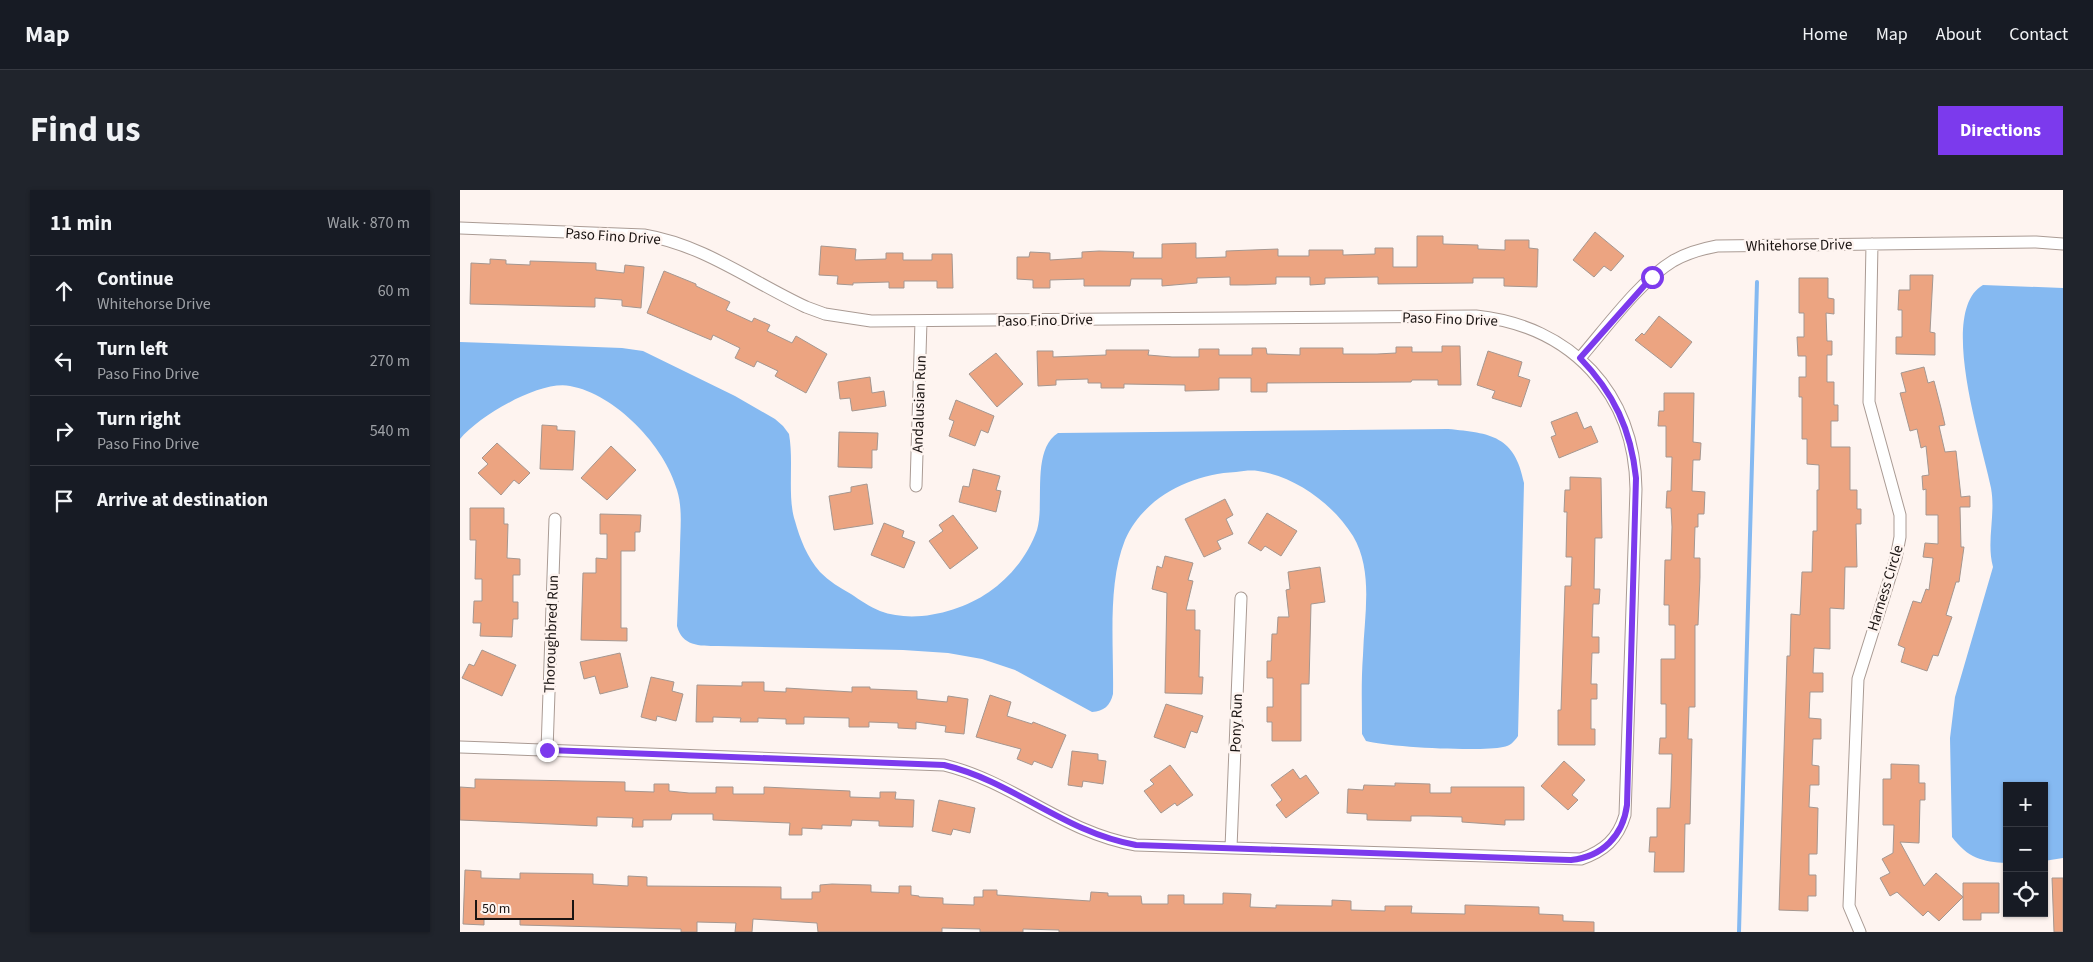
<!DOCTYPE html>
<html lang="en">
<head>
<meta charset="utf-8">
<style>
	body { margin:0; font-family:"Source Sans 3",sans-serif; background:#20242c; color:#f1f3f6 }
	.controls { position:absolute; right:15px; bottom:15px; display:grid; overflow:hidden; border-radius:0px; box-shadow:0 1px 4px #0004 }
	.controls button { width:45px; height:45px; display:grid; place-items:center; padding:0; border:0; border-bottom:1px solid #363941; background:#171b24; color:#f1f3f6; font:25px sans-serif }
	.scale { position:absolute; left:15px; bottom:12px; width:99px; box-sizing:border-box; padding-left:5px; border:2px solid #1a1412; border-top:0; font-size:14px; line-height:18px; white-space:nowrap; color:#1a1412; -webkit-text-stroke:4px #fef4f0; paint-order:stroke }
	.stop { position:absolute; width:15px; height:15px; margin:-11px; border:4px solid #7c3aed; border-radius:50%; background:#fff }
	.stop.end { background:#7c3aed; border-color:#fff; box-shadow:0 1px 5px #0008 }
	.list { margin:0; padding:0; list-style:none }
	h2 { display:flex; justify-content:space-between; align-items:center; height:65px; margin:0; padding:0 20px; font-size:21px }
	h2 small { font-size:16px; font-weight:400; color:#9ea1a6 }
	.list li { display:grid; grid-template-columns:32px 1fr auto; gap:15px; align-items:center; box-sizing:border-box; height:70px; padding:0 20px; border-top:1px solid #363941 }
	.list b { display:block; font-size:19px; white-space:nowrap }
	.list p { margin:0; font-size:16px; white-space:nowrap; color:#9ea1a6 }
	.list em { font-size:16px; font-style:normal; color:#9ea1a6 }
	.icon { flex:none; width:28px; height:28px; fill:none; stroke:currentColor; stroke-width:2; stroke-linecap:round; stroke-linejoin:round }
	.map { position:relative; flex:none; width:1603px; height:742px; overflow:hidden; border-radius:0px }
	header { display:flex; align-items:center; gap:30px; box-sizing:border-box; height:70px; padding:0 25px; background:#171b24; border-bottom:1px solid #363941 }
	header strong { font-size:24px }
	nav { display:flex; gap:28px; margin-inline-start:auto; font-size:18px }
	.intro { display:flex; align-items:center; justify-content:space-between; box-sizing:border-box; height:120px; padding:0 30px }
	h1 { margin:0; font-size:35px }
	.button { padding:12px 22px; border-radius:0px; background:#7c3aed; color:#fff; font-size:18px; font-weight:700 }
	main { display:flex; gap:30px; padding:0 30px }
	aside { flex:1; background:#171b24; border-radius:0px; box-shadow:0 1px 4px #0004 }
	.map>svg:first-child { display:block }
</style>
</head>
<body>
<header>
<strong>Map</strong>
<nav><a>Home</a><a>Map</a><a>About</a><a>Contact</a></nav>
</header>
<div class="intro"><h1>Find us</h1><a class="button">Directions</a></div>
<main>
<aside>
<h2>11 min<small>Walk · 870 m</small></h2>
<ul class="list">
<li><svg class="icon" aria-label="ahead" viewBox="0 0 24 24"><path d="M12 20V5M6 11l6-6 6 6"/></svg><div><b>Continue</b><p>Whitehorse Drive</p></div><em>60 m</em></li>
<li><svg class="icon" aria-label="left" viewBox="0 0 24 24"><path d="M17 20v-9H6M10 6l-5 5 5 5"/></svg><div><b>Turn left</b><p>Paso Fino Drive</p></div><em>270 m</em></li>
<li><svg class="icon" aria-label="right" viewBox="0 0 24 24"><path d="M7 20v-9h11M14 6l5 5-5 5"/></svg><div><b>Turn right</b><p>Paso Fino Drive</p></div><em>540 m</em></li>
<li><svg class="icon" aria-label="arrive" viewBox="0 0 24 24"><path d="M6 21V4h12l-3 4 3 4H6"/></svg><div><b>Arrive at destination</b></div></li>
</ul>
</aside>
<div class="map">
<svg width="1603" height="742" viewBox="0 0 1603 742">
	<rect width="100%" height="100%" fill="#fef4f0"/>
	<path fill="#85b9f1" d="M1523,95L1603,98V668L1584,671V596H1547V673C1522,672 1508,668 1492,647L1490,548L1495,507L1533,377C1526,351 1536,325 1531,298C1523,256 1477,121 1523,95Z
		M0,152L162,158L183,161L275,206L315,229L323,236L329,244C334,271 327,307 335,331C340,349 347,367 360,382C369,391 380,398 391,404C400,410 410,417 420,421C454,434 500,422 529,402C551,387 568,365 577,340C585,313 571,260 598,243L988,239C1031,243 1055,246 1064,293L1058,546C1054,552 1050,556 1043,557C1021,562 927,557 906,551L902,544C902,518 901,491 903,465C904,426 914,382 893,346C873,314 835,286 798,281C791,280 783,281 776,282C731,284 684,307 665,350C647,395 654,456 653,504C650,516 644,521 632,522L555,480L522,469L488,463L443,460L258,456C239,456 222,456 217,436C218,411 219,385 220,360C220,340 223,319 217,300C205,256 155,204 110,196C80,190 19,226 0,249Z"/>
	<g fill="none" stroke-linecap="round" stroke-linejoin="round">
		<path stroke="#85b9f1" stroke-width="4" d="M1279,742L1297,92"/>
	</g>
	<path fill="#eca481" stroke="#a59790" d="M1135,42L1164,66L1151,81L1144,76L1134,87L1113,70Z
		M957,46H983V54L1018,55V59L1045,60V50H1069V58L1078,59L1077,97L1044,96V88H1013V93L918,94V87L865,88V94L850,95V87H816V94L786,95H770V87L737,88V93L702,96V89H671L670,96H624V89L590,90V98H573V90L557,89V67H569L570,62L590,63V70L622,68V62L639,61L674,62L673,68H702V54L736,53V68L766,67V61L818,59V66H849V60H883V65L915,64V58H933V77H957Z
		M361,56L396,59L395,70L426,69V63H443V70H472V64H492L493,98H477V91H444V98H429V92L393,93V95L377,94L378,86L359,85Z
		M30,69L46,70V74L70,75V71L136,73V80L164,83L165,75L184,77L181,118L162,116V110L135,108V117L10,114L11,73L30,74Z
		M204,81L236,94V96L270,112L266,120L292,132L294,128L310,135L307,141L332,153L336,146L367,164L346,203L315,186L318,181L297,171L294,177L275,168L280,158L253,145L251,150L187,123Z
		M1450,85H1473L1470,142L1475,143V165L1436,164V147H1442V120H1438L1439,100H1450Z
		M1339,88H1368V108L1374,109V124L1366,123L1367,151H1372V165H1367V192H1374V215H1378V231H1371V257H1390V300H1397V319H1401V334H1396L1397,377H1385L1384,419L1370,418V459L1354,458L1353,483H1363V502H1350L1349,528L1361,529V549H1353L1352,575L1359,576V595H1350L1349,617L1358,618L1357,664H1349V685H1356V706H1348V721L1319,720L1327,466H1330L1331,424L1340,425L1342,382H1352L1353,341H1357V300H1359V275L1347,274V249H1342V207H1339V187H1346V166H1338L1337,147H1344V123H1339Z
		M1199,126L1232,152L1211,178L1175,150L1182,143L1184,145Z
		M982,156H1000L1001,195H978V190H952L951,192L807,193V202H791V188H759V200L725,201V195L664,194V198H641V193H628V189L596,190V195L578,196L577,161H593V167L646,165V160H689L688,165L712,167H739V159H759V165H792V158H806L807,164L840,165V158H883V164H917L936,163V157H952V162H982Z
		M1028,161L1062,172L1058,186L1070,190L1061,217L1032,208L1035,201L1017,195Z
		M536,163L563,194L537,217L509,184Z
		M1464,177L1468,193L1474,191L1481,218L1485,235L1479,236L1485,262L1496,261L1501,307L1510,306V317H1500L1501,357H1504L1499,392H1496L1486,425L1492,427L1478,466L1473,465L1467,481L1441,472L1445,458L1438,455L1453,411L1461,413L1466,399L1469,400L1473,368L1463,367L1465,353L1478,354V325H1466V299L1463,300L1462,286L1469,285L1466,256L1461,258L1457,239L1450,241L1440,203L1446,202L1441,183Z
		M410,187L412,203L424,201L426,216L392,221L390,208L380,209L378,192Z
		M1204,203H1234L1233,252L1241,253L1240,270H1233L1232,301L1245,302L1244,324H1238V337H1235L1234,368H1240V387L1238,435H1235V517H1229L1228,549H1232L1230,634H1225L1224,682H1194L1195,662H1189L1190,647H1197V618H1210L1211,598L1212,564H1199L1200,548H1206V514H1201V469H1215V435H1209V415H1204L1205,370H1211L1212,337L1211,318H1206L1207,301H1211L1212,267H1206V236H1198L1199,221H1204Z
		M496,210L534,226L528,243L521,240L515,256L489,246L494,231L489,229Z
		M1117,222L1124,239L1131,236L1138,252L1099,268L1091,247L1096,245L1091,232Z
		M82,235L97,236V240L115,241L113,280L80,279Z
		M379,242L418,243L417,260H412V278L378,277Z
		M37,253L70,283L59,294L54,290L41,305L18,283L28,274L22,268Z
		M151,256L176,280L147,310L121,288Z
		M513,279L540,286L536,300L541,301L536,322L499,312L503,296L509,297Z
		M1110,287L1141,288L1142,348H1135L1134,399H1140L1139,414H1133L1132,447H1139V463H1132L1131,494H1137V509H1131V539H1135V555H1098V520H1101L1105,396H1111L1112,367H1106L1107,322H1104L1105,300H1110Z
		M407,294L413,334L374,340L369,306L391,302V297Z
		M765,309L773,325L766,329L773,344L757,351L761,359L744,367L725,329Z
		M10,318H44V334H48L47,368L60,369V385H53V412H58V429H53L52,447L20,446L21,433H13L14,411H22V389H15L16,350H10Z
		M807,323L837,341L821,366L805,356L801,361L788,353Z
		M140,324L181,325L180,342H175V361H161V438H167V451L121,450L123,383H136V368L147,369V344H140Z
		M493,325L518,358L490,379L469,351L483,341L479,335Z
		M424,333L444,341L442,347L455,352L444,378L411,365Z
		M705,366L733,373L728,390L733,391L726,420H735V440H740L739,487H743L742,504L705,503L707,403L692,399L697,376L702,378Z
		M860,377L865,412L851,414L849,494H841V551H812V532H807V517H813V488H807V471H811L812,444H817L818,427H829L826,400L830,399L828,382Z
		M22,460L56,475L42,506L2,488L9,474L14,476Z
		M160,463L168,497L140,504L135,486L124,489L120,472Z
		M191,487L214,492L212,501L223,504L216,531L197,526L196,531L181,527Z
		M282,492H304V501L326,502V498L392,502V497H410V499L457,501V509L487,512L488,506L508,509L504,544L485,542L486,536L456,532V539L438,538V533L409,532V537H389V528L344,527V534H326V529L298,528V532H280L281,528L253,527V532H236L237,495L282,496Z
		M530,505L551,512L547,526L572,534L573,532L606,545L592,578L574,571L572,575L557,569L561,559L516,547Z
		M706,514L743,526L737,543L731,541L725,558L694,547Z
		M612,561L638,564V570L646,571L643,594L623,591L622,597L608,595Z
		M1104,571L1125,590L1112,605L1118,610L1108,620L1081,596Z
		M1431,574L1459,575V593H1465V610H1460L1459,653L1440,652L1464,696L1476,683L1503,707L1479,731L1468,721L1463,726L1437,702L1430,706L1420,688L1430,683L1422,669L1433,663L1434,635H1423V589H1431Z
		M710,575L733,605L717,616L715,613L701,623L684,601L694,594L690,590Z
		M833,579L840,589L846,585L859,603L826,628L816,615L822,610L811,595Z
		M15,589L165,592V601L194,602V594H209V601L229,603H256V597H273V604H304V597L390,601V607L420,608V602H436L435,609L454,610L453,637L419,636V631L392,630L391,636L362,635V639L342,638V645H329L330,633L253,630V624H212L211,630H183V637H172L173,628L137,627V636L0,630V597L15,598Z
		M935,593L970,594V603H991V597H1064V630H1045V635L1002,632V627L969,626H951V631L907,630V624L887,623L888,599L903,600L904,595L935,596Z
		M479,610L515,618L510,643L493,639L491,645L472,641Z
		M5,680L21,681V688L60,689V683L133,684V694L168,696V686L187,687V696L321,697V709H352V702H360V695L372,694L411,695V702L439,703V696H451V705L459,706V707L483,708V714L514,715V707H523V700H537V705L630,711L631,702L648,703V706H681L682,714H708V705H724V714H763V703L791,704L790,717L816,718V715L872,716V710L891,711V720L925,721V716H952L951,723L1005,724V715L1079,717V724L1103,725V731L1134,732V742H599V740L563,739V742H520V739L482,738V742H358L357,733L293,729L292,742H275L276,733L237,732V742H221V739L60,735V729L24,728V735L3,734Z
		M1592,688H1603V742H1594Z
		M1503,693H1539V723H1521V730H1503Z"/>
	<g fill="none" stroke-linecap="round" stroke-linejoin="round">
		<defs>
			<path id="minor" d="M0,38L184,45C244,55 292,92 346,117L365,124L411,131L1016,126C1111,136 1175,203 1176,299L1165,625C1158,649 1144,661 1121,669L676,655C604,643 554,592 484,575L0,557
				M1120,168C1146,138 1180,91 1213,71C1227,63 1241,59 1257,56L1576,52L1603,54
				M456,296L461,131
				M87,560L95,329
				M771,658L781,408
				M1400,742L1389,716L1398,489L1436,368L1440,347V325L1409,212L1412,54"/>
		</defs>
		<use href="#minor" stroke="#aa9b94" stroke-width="13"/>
		<use href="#minor" stroke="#fff" stroke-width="11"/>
	</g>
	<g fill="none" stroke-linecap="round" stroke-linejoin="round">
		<path stroke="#7c3aed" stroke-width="6" d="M87,560L484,575C555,592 603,642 676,655L1111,670C1142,667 1163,646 1167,615L1176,288C1171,240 1154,203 1120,168L1192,87"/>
	</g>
	<g text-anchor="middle" stroke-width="5" stroke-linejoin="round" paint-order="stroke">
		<g font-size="15" fill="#1a1412" stroke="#fef4f0">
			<text transform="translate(153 46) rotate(4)" y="5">Paso Fino Drive</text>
			<text transform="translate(1339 55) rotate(-1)" y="5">Whitehorse Drive</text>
			<text transform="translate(990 129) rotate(2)" y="5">Paso Fino Drive</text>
			<text transform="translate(585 130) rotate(-1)" y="5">Paso Fino Drive</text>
			<text transform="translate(459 214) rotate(-88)" y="5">Andalusian Run</text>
			<text transform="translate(1425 398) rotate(-73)" y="5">Harness Circle</text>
			<text transform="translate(91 444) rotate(-88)" y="5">Thoroughbred Run</text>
			<text transform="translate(776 533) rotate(-88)" y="5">Pony Run</text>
		</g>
	</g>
</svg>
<div class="controls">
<button>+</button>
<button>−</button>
<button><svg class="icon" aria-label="locate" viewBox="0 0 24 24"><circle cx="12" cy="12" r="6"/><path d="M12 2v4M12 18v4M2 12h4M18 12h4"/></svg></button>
</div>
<div class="scale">50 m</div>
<div class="stop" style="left:1192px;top:87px"></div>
<div class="stop end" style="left:87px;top:560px"></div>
</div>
</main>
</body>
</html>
